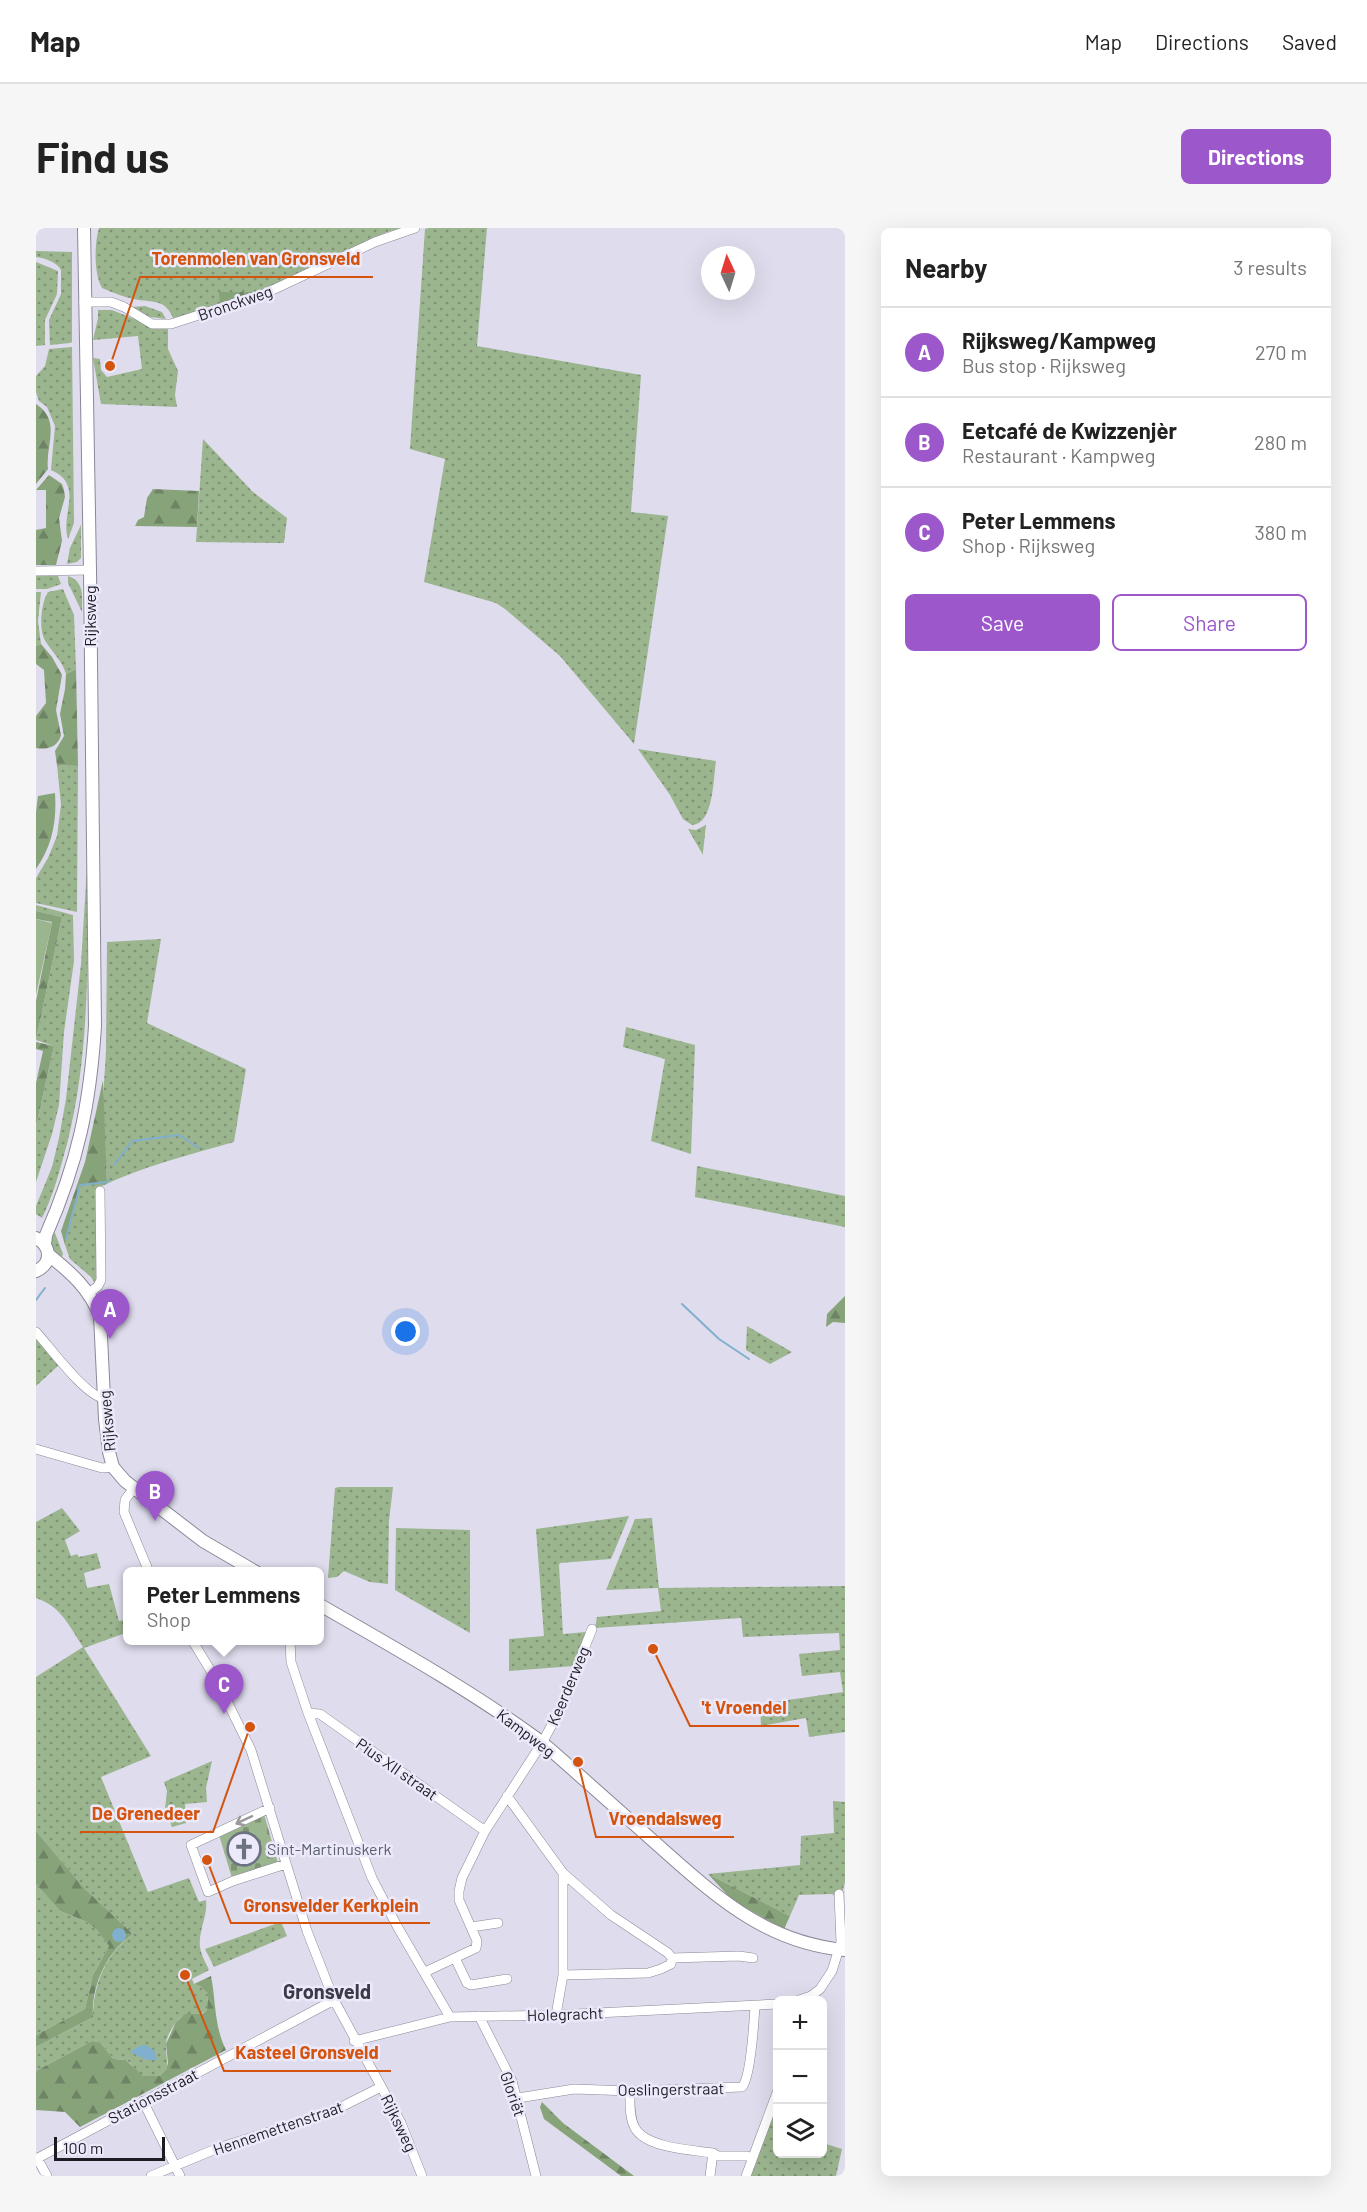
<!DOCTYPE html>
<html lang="en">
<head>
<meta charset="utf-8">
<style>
	body { margin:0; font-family:Barlow,sans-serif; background:#f6f6f6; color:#222 }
	.controls { position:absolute; right:18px; bottom:18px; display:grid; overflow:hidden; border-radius:9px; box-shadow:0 6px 24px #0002 }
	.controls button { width:54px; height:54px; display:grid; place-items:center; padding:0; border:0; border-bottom:2px solid #e0e0e0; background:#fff; color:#222; font:30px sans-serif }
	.compass { position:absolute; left:665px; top:18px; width:54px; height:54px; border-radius:50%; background:#fff; box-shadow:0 6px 24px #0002; rotate:356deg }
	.scale { position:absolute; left:18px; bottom:15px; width:111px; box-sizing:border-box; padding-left:6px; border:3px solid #1e1c23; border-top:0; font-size:16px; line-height:21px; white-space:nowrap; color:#1e1c23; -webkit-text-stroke:4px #ece9fb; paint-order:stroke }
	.you { position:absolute; left:370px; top:1104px; width:21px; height:21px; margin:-15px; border:4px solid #fff; border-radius:50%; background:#1a73e8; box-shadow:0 0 0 9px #1a73e833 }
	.badge { display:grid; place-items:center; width:39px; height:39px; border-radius:50%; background:#9c57cb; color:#fff; font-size:20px; font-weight:700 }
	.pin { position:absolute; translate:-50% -50px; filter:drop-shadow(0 2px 3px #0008) }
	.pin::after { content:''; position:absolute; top:32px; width:21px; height:18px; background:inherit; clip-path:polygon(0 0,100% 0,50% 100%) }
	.popup { position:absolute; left:87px; top:1339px; width:201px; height:78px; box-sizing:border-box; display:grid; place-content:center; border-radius:9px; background:#fff; filter:drop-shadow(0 2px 4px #0005); font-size:20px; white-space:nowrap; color:#767676 }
	.popup b { font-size:22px; color:#222 }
	.popup::after { content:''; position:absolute; left:50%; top:100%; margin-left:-12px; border:12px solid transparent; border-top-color:#fff }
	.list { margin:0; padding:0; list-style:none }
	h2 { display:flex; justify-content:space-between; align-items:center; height:78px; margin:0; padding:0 24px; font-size:26px }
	h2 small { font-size:20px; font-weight:400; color:#767676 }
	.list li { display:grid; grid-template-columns:39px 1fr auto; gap:18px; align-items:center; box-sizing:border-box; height:90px; padding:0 24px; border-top:2px solid #e0e0e0 }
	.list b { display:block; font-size:22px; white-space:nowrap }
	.list p { margin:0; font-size:20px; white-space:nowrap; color:#767676 }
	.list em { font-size:20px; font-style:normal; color:#767676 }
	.actions { display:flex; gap:12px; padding:18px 24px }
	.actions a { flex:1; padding:14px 0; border:2px solid #9c57cb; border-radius:9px; text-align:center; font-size:21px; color:#9c57cb }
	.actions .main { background:#9c57cb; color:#fff }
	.icon { flex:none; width:33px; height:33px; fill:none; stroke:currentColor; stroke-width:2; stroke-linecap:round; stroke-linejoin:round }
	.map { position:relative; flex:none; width:809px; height:1948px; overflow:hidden; border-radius:9px }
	header { display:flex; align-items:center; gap:36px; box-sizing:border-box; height:84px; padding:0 30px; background:#fff; border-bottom:2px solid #e0e0e0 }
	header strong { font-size:28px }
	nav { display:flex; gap:33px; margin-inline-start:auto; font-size:21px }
	.intro { display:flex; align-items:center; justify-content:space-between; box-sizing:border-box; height:144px; padding:0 36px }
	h1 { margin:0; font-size:42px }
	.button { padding:15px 27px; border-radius:9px; background:#9c57cb; color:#fff; font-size:21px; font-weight:700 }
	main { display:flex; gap:36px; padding:0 36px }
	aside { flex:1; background:#fff; border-radius:9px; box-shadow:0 6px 24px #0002 }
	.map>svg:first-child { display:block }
</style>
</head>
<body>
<header>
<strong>Map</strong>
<nav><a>Map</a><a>Directions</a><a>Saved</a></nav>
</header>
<div class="intro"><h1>Find us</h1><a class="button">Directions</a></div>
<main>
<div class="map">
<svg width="809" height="1948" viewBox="0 0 809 1948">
	<defs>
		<pattern id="grass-dots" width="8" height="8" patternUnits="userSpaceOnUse" patternTransform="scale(1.5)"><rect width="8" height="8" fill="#9bb58f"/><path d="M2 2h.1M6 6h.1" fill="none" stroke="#7e9274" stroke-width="1.8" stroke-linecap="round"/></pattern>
		<pattern id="forest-firs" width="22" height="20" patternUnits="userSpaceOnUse" patternTransform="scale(1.5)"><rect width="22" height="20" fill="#87a37a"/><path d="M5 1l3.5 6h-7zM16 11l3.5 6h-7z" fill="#6e8464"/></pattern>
		<pattern id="cemetery-stones" width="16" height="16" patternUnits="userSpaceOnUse" patternTransform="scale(1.5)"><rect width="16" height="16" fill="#9bb58f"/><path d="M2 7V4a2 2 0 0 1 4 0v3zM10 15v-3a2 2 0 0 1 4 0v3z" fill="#7e9274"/></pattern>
	</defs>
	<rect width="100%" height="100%" fill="#dfdced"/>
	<path fill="url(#grass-dots)" d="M63,0H365L351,4C286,34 209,80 137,90C129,70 116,75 98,71C87,69 76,64 66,60C58,45 58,17 63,0Z
		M393,0H451L441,118L605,147L595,284L632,288L598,516L524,428L469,381L460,375L388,354L409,231L374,221L389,1Z
		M0,23L36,24V114L34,115L14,117L13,92L25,66V42C21,34 9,30 0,29Z
		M0,34L22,43L21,66L9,92V117L0,118Z
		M109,78L126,84L130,91L114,89L96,79Z
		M62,82H76L108,95L132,100V121L142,143L139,167L141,179L65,176L57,130L64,131L65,142L71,149L106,141L102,108L57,112L62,90Z
		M36,119L38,295L32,311C24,285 49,257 15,242L19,198L11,179L3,173L0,164V148L9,138L13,121Z
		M167,211L217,264L251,290L248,315L160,314Z
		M45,297V330L41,334L31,336L34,320Z
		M0,348H22L25,356L11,361H0Z
		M32,348C49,354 46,368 46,384L32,355Z
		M27,361L38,387L40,441L30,446C26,433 17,425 10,414C2,403 5,375 12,364Z
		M0,364H5L2,393L5,416L0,418Z
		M602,521L680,533C677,551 678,596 656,597L647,591L634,567Z
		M21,537L42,538L41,684L0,675V650L12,630L21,608L25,577Z
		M670,597L667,624V627L652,601L660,602Z
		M51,639C52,732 54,825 31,916C24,941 18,966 6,990L0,986V978L16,939L23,910L30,871L45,736Z
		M0,677L37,687L38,733L28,804L23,877L16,906L0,954V898L18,818L0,812L26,689L0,683Z
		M125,711L111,795L210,841L198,914C153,927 107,938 64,959L60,1057L55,1049L34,1031L29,1017L44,957L71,955L67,870L70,824L71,714Z
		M590,799L659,817L655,926L615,913L629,831L587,819Z
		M661,938L809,968V999L659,969Z
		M16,1003L19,1005L27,1026L24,1032C16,1024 10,1014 16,1003Z
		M711,1098L756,1124L734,1136L710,1122Z
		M0,1109L23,1137L0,1158Z
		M303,1259H357L353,1293L352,1356L334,1354L308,1343L301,1349L292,1350L299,1260Z
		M26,1280L44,1303L29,1312L35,1328L41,1326L43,1329L61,1325L65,1340L48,1345L51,1360L73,1356L83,1393L90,1392L92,1404L48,1420L115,1528L65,1549L112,1664L153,1650L163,1674L170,1672C172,1688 162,1703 164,1719C165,1727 170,1735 173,1742L156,1751L158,1756L164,1758L172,1766L171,1782C159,1791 148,1781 139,1796C135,1801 130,1810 130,1817C129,1828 137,1846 121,1849C117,1850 110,1850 107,1848C100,1845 97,1836 90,1832L78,1831C70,1824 68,1813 56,1813L0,1843V1819L57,1789C57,1757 70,1725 97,1706L49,1661L0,1603V1449L47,1419C33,1398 26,1379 0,1370V1294Z
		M593,1288L575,1331L524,1335L523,1337L527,1406L550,1404L538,1438L473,1443V1411L508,1408L500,1301Z
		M616,1290L623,1360L809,1358V1504L773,1509L770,1490L725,1498L724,1476L807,1464L804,1444L766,1448L763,1426L804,1422L803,1405L707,1409L705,1390L559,1400L561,1389L625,1383L622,1360L570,1362L599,1291Z
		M360,1300L434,1302V1405L359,1362Z
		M176,1533L170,1560L171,1574L149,1576L150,1595L136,1599L129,1581L131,1563L128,1554Z
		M797,1573L809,1574V1654L804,1673L796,1666L763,1667L754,1688L672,1646L764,1637L765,1608L798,1605Z
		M0,1656L24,1683L51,1694L60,1701L73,1718L57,1747L49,1781L0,1807Z
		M245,1694L251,1708L178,1739L169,1721Z
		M741,1867L742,1926H786L787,1915L806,1921L800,1948H712Z"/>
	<path fill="url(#forest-firs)" d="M183,64H222L184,79Z
		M0,176C26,193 9,217 12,241L0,256Z
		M13,247L26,256L28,262L29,269L23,290L26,313L20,337H0V302L10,300V262H0Z
		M117,261L163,263L161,299L99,298L102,292L108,289L111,270Z
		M5,416L16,429L26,447L20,482L25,507C22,519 12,522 0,520V488L10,475L8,442L0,436V418Z
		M40,441L42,538L21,537L19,523L28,508L24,486L29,461L30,446Z
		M19,565C21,594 16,618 0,641V584L2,568Z
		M0,683L26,689L0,812V773L16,694L0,691Z
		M0,814L18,818L0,898V855L7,823L0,821Z
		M67,852L71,956L44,957L29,1017L25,1003L49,934Z
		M809,1068V1095L797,1094L790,1099L791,1086Z
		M0,1603L49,1661L97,1706C71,1723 55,1758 57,1789L0,1819V1807L49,1781L57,1747L73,1718L60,1701L51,1694L24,1683L0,1656Z
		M672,1646L754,1688L748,1701L697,1673Z
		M175,1748C180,1773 178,1798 190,1822L44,1899L29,1884L0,1882V1843L56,1813C68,1813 70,1824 78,1831L90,1832L107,1848H124L130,1842L132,1835L130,1816L140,1794L149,1786H166L171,1782L172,1766L164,1758L158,1756Z
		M506,1874L527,1895L598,1948H585L508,1891L504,1879Z"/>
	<path fill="url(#cemetery-stones)" d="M228,1586L242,1635L196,1650L183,1607Z"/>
	<path fill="#9bb58f" d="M0,691L16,695L0,767Z"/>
	<path fill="#80b0cd" d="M76 1707a7 7 0 1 1 14 0a7 7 0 1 1-14 0Z
		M109,1817L118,1822L121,1832H111L94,1824L103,1818Z"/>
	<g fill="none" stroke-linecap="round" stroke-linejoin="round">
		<path stroke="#80b0cd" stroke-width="2" d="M78,937L96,913L143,907L163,920
			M30,1011L44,957L71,954L72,952
			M0,1072L9,1060
			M646,1076L683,1111L713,1131"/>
		<defs>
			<path id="minor" d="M48,74H75L88,79L116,96H135L228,66L339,14L379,0
				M0,343L54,342
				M53,1065L62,1058L65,1052L64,963
				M0,1104C13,1118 50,1169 68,1170
				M0,1221L66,1240L77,1239
				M98,1260L89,1272L88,1284L113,1344
				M156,1412L181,1453L215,1522L271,1703L298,1772L365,1895L386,1948
				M254,1412L255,1434L272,1485L336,1650L361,1698L414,1789
				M272,1485L284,1486L449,1603
				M471,1568L527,1645L575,1687L632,1725L636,1730L703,1728L717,1730
				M234,1580L155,1617L172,1664L197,1653L250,1636
				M435,1699L462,1695
				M419,1730L431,1755L435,1757L471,1751
				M389,1744L440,1720L441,1713L423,1672V1663L426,1650L449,1603L506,1515L525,1480L556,1401
				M527,1747L612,1745L625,1741L635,1736L636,1730
				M763,1772L775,1768L784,1761L796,1743L805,1714L803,1666
				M520,1787L527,1747V1645
				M443,1788L476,1853L500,1948
				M318,1813L414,1789L520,1787L742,1776
				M594,1863C594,1874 593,1889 599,1900C610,1920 656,1922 677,1925L682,1928H711
				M482,1870L538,1861L594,1863L706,1859C715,1850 718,1793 719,1778
				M107,1873L144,1948
				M1,1930L11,1948
				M0,1931L298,1772
				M115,1948L182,1920L293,1885L345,1859
				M674,1948L677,1925
				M710,1948L742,1862"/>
			<path id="major" d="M0,1010C16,1018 16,1036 0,1043
				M9,1016L10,1007C42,934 54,877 59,798L54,342L48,0
				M13,1027C35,1045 53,1060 64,1088L69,1191L73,1224L77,1239L89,1253L167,1313L220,1344
				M284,1377C359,1420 434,1462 504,1513C520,1526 536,1541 552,1555C579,1579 606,1603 633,1627C687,1675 735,1715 809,1722"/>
		</defs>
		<use href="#minor" stroke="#8a8897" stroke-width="10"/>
		<use href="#major" stroke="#8a8897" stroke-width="14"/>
		<use href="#minor" stroke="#fff" stroke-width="9"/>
		<use href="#major" stroke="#fff" stroke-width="12"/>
	</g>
	<defs><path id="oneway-shaft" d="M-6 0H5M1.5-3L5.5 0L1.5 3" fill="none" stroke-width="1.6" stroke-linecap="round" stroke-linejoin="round" transform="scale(1.5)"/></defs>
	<use stroke="#9a999c" href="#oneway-shaft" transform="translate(208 1592) rotate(155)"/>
	<defs>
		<symbol id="church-ring" viewBox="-11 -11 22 22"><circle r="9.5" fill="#ece9fb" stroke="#6b7280" stroke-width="1.5"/><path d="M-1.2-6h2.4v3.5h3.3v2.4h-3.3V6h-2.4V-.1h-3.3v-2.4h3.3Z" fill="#6b7280"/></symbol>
	</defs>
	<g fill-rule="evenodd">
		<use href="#church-ring" x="189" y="1602" width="38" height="38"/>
	</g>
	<g text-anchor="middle" stroke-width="5" stroke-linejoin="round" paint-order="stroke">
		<g font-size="16" fill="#1e1c23" stroke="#ece9fb">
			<text transform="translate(199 75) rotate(-19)" y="6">Bronckweg</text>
			<text transform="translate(54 388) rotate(-90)" y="6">Rijksweg</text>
			<text transform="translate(71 1193) rotate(-95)" y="6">Rijksweg</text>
			<text transform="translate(532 1458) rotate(-67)" y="6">Keerderweg</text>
			<text transform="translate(490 1505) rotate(37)" y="6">Kampweg</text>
			<text transform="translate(361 1541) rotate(35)" y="6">Pius XII straat</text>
			<text transform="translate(529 1786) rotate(-2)" y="6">Holegracht</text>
			<text transform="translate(635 1861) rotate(-1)" y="6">Oeslingerstraat</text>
			<text transform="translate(477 1866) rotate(71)" y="6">Gloriët</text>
			<text transform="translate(117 1868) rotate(-28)" y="6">Stationsstraat</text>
			<text transform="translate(363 1895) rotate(64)" y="6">Rijksweg</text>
			<text transform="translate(242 1900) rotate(-19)" y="6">Hennemettenstraat</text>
		</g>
		<g font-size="16" fill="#5b616d" stroke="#ece9fb" text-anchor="start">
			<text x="231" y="1627">Sint-Martinuskerk</text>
		</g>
		<g font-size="20" font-weight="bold" fill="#3d3a48" stroke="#ece9fb">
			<text x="291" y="1771">Gronsveld</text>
		</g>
	</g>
	<path fill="none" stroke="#d4530e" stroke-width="2" d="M74 138L104 49H337M617 1421L654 1498H763M214 1499L177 1604H44M542 1534L560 1609H698M171 1632L195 1695H394M149 1747L188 1843H355"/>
	<g fill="#d4530e" stroke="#ece9fb" stroke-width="2">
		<circle cx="74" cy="138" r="6"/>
		<circle cx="617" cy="1421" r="6"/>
		<circle cx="214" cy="1499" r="6"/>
		<circle cx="542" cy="1534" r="6"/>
		<circle cx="171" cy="1632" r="6"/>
		<circle cx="149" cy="1747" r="6"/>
	</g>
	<g font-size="18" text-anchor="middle" font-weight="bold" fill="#d4530e" stroke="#ece9fb" stroke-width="5" stroke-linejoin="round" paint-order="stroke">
		<text x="220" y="37">Torenmolen van Gronsveld</text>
		<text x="708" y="1486">'t Vroendel</text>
		<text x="110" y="1592">De Grenedeer</text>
		<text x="629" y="1597">Vroendalsweg</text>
		<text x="295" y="1684">Gronsvelder Kerkplein</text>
		<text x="271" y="1831">Kasteel Gronsveld</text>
	</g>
</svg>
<div class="controls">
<button>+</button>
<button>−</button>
<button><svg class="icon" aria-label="layers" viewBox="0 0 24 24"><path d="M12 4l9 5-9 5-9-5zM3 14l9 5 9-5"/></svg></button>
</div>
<svg class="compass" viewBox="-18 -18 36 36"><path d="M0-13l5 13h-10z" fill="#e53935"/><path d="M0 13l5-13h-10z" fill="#767676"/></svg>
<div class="scale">100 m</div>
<div class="you"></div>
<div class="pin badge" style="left:74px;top:1111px">A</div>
<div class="pin badge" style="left:119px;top:1293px">B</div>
<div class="pin badge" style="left:188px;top:1486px">C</div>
<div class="popup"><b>Peter Lemmens</b>Shop</div>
</div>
<aside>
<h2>Nearby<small>3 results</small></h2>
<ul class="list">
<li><span class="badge">A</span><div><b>Rijksweg/Kampweg</b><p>Bus stop · Rijksweg</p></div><em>270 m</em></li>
<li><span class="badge">B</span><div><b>Eetcafé de Kwizzenjèr</b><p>Restaurant · Kampweg</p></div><em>280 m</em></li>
<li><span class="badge">C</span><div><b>Peter Lemmens</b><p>Shop · Rijksweg</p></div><em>380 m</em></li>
</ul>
<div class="actions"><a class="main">Save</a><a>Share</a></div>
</aside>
</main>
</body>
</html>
